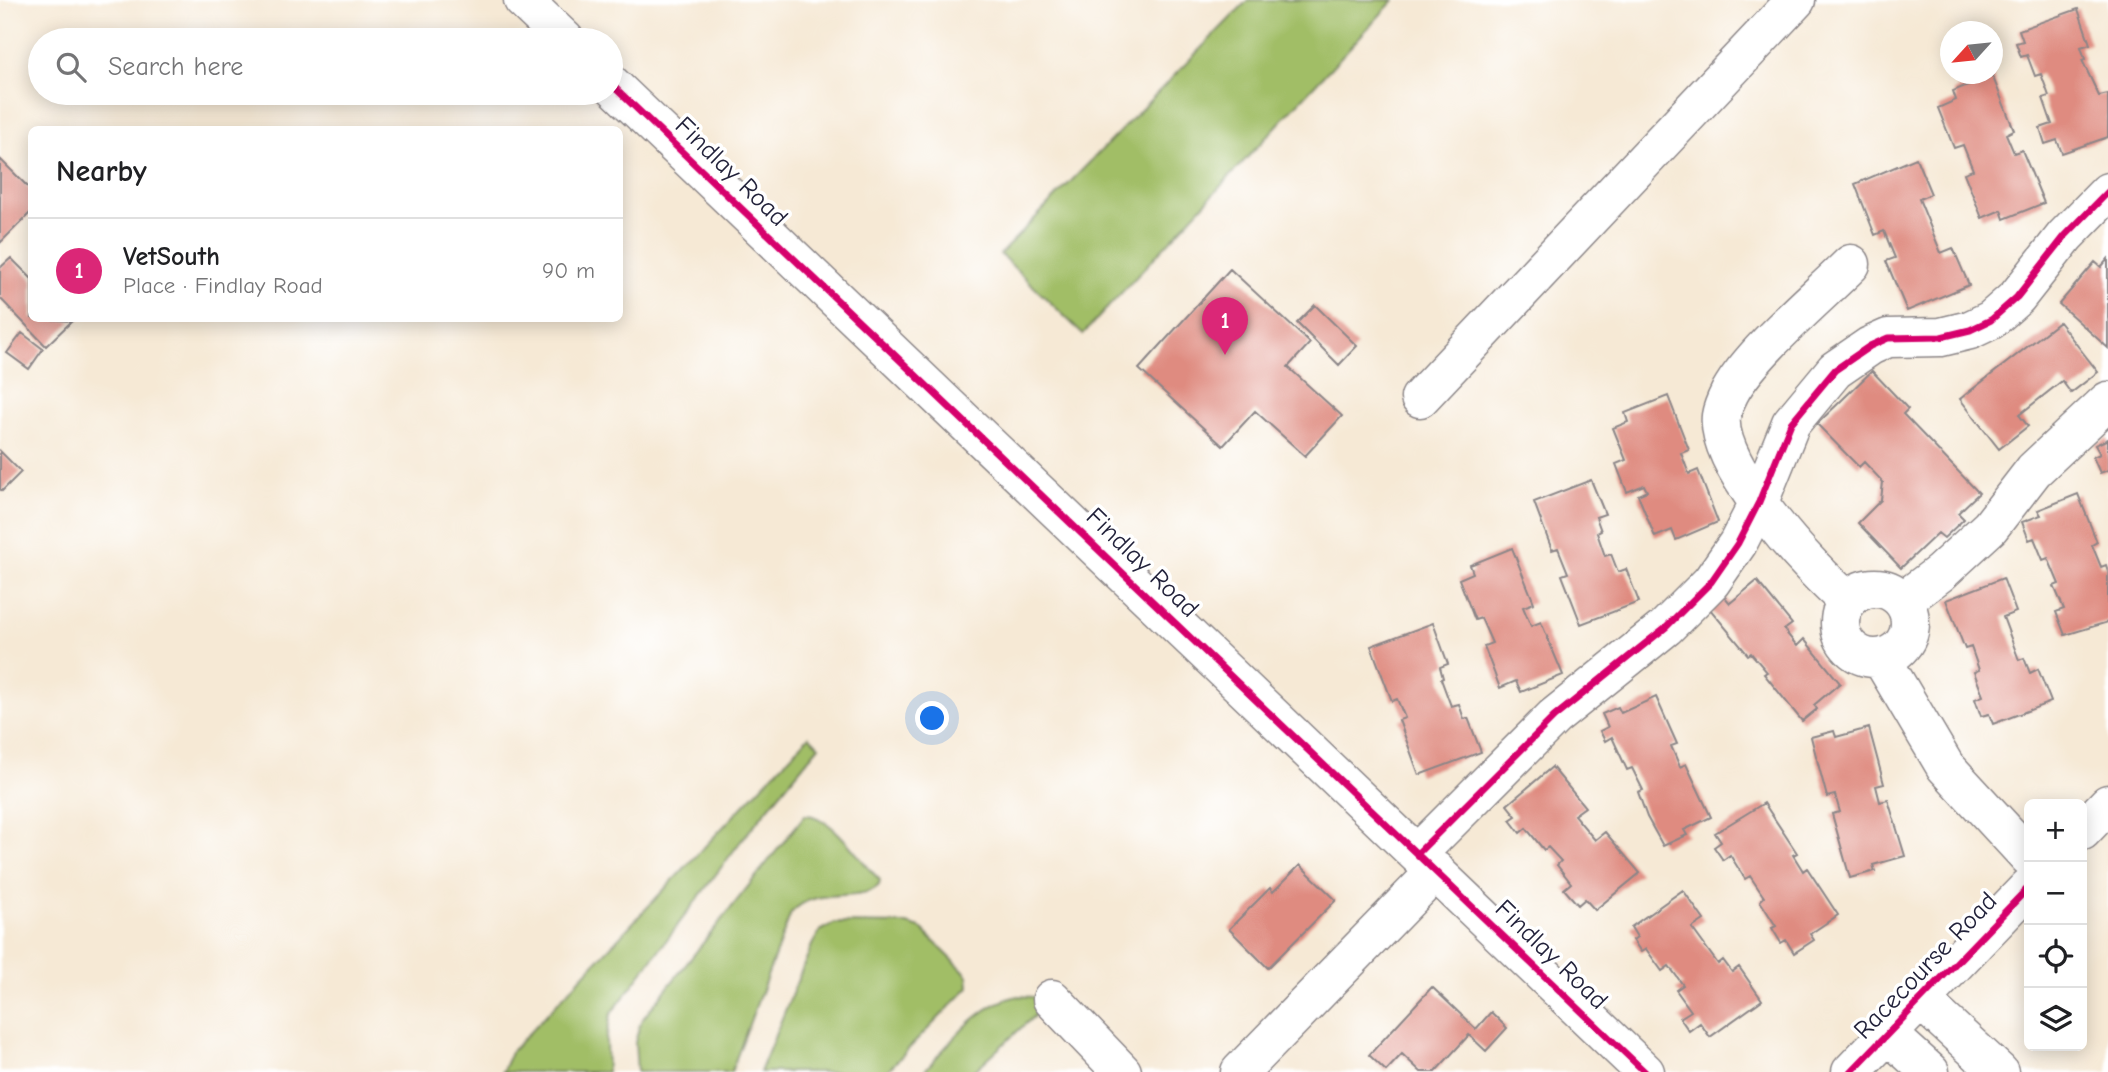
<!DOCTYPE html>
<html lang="en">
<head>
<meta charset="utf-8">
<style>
	body { margin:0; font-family:"Comic Neue",sans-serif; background:#f6f6f6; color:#202124 }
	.controls { position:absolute; right:21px; bottom:21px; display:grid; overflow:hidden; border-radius:10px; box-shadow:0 4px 18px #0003 }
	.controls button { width:63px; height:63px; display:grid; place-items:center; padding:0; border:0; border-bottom:2px solid #e0e0e0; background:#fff; color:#202124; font:35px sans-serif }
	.compass { position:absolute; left:1940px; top:21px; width:63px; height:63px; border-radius:50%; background:#fff; box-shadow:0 4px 18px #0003; rotate:243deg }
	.you { position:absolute; left:933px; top:719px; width:24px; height:24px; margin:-18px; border:5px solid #fff; border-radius:50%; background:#1a73e8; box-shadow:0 0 0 10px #1a73e833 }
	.badge { display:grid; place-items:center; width:46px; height:46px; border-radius:50%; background:#db2777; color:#fff; font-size:23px; font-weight:700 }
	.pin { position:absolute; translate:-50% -58px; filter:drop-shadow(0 2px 4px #0008) }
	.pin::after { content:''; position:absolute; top:37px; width:24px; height:21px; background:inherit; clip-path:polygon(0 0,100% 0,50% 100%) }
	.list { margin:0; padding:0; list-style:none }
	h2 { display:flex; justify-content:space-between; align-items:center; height:91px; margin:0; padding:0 28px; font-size:30px }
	h2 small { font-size:23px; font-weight:400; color:#757577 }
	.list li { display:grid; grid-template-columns:46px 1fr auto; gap:21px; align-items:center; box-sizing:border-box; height:105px; padding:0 28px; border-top:2px solid #e0e0e0 }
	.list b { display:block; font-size:26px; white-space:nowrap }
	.list p { margin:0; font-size:23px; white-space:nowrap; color:#757577 }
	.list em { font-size:23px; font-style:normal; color:#757577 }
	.icon { flex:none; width:38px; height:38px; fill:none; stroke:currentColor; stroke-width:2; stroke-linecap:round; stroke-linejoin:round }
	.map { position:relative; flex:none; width:2108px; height:1072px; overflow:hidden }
	.search { position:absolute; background:#fff; box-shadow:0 4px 18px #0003; left:28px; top:28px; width:595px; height:77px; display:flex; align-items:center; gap:18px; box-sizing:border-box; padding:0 24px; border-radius:38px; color:#757577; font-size:26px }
	.panel { position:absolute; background:#fff; box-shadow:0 4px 18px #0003; left:28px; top:126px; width:595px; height:196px; border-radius:10px }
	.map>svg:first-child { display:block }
</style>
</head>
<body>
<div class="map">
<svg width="2108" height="1072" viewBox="0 0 2108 1072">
	<rect width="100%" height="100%" fill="#fff"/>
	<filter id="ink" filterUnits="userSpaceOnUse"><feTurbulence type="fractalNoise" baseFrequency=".0143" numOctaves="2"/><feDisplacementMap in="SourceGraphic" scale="14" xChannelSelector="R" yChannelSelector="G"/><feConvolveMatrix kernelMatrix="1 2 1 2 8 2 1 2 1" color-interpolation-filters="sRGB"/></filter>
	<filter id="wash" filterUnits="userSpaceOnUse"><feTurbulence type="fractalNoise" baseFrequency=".00686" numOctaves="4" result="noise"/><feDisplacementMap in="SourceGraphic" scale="28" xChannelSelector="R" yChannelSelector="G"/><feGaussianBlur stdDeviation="1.57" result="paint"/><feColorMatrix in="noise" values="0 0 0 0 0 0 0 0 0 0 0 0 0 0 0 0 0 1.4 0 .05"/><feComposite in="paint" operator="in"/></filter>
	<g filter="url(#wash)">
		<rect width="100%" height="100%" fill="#f6e9d5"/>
		<path fill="#a1be66" stroke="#627050" stroke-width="2" d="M1248,0H1394L1083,334L1000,254Z
			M809,736L819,746L741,841L611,1014L606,1040L607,1072H502L511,1052Z
			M805,815C832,814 860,862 880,880L879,885C861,904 817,884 791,913L731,1072H637L635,1042L641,1021Z
			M835,923L907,924L920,928L963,970L968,976L969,987L886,1072H760L812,945L820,931Z
			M1018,996L1033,997L1045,1006L973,1072H923C951,1043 977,1004 1018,996Z"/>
		<g id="blocks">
			<path fill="#df8b80" d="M2078,9L2090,44L2081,47L2085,59L2082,60L2099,96L2108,94V137L2062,153L2057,140L2045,144L2040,128L2052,124L2043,98L2049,96L2041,74L2035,76L2027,55L2021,57L2016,43L2023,41L2019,30Z
				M1992,75L2014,130L2006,134L2014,153L2022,150L2044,203L2004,219L2001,210L1982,218L1964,173L1973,170L1963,145L1954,148L1938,108L1956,100L1953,91Z
				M1916,158L1931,194L1919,199L1941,253L1953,248L1969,285L1907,311L1886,261L1895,258L1884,231L1875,235L1855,184Z
				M0,159L32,191V211L0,243Z
				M11,258L32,279V318L72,321L46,346L0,298V268Z
				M2108,259V348L2059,304L2095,262L2101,267Z
				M1230,269L1310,343L1288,367L1342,416L1305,456L1255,411L1223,446L1139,369Z
				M1315,305L1357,346L1339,365L1297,323Z
				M2059,322L2098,372L2071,393L2062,381L2019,415L2028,426L1999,449L1960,399Z
				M22,333L43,349L29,369L7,353Z
				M1872,371L1908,409L1903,414L1979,493L1958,513L1964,519L1944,538L1938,533L1901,568L1858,523L1881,500L1883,482L1864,462L1859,467L1817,424Z
				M1668,396L1689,450L1681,453L1689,474L1698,470L1718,522L1676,540L1672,530L1655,537L1638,495L1647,491L1644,485L1627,492L1616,464L1626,460L1613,428L1628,422L1625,413Z
				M2108,439V470L2100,473L2093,457L2100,454L2095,445Z
				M0,451L21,472L2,491L0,489Z
				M1591,480L1605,514L1596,517L1601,531L1597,533L1605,556L1611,554L1618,572L1626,569L1639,602L1581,624L1562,575L1568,573L1558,548L1552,550L1534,502Z
				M2078,494L2097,542L2092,545L2101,567L2106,565L2108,571V622L2065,635L2056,612L2064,609L2054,586L2059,584L2048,558L2043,560L2034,538L2029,540L2022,522L2041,515L2038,510Z
				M1512,548L1534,603L1523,607L1531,626L1541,622L1563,675L1521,692L1516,681L1500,688L1484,646L1492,643L1481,618L1475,620L1459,579L1473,573L1470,565Z
				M2003,578L2016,612L2003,617L2019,660L2024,658L2030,673L2038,669L2051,702L1993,724L1989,714L1981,716L1975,699L1983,696L1974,672L1979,670L1971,647L1965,649L1946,600Z
				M1757,581L1792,624L1784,630L1797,646L1804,639L1840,683L1814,705L1817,709L1802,721L1764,674L1767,672L1751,653L1748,655L1709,608L1724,596L1730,603Z
				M1433,623L1448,664L1440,667L1443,678L1441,679L1451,706L1459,704L1464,719L1468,718L1481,752L1419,775L1399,720L1405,718L1397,699L1392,701L1371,646Z
				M1656,697L1677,744L1671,746L1680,767L1686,764L1711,817L1684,830L1687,835L1663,846L1647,817L1638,792L1643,790L1632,768L1627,770L1612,737L1605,741L1600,731L1608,727L1602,714L1618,707L1621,713Z
				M1869,728L1884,784L1876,786L1880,802L1888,800L1905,856L1873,865L1875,871L1850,878L1832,814L1840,812L1835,795L1827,797L1811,737L1834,731L1836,737Z
				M1552,767L1585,807L1574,815L1595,840L1605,832L1640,873L1595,910L1585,899L1578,905L1564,889L1571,883L1557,865L1561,861L1548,847L1544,850L1526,828L1520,833L1510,820L1516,816L1507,805Z
				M1764,803L1797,853L1793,855L1803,871L1807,868L1838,915L1810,934L1814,940L1794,953L1786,940L1781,943L1772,928L1776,926L1760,901L1764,897L1750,876L1745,879L1730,855L1723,860L1714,847L1721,842L1715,833Z
				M1300,865L1336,900L1268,968L1229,929L1270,888L1273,892Z
				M1683,890L1704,920L1692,928L1718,964L1723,960L1732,972L1739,967L1762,1000L1710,1037L1700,1023L1689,1031L1680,1018L1691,1011L1676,990L1683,985L1669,966L1662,971L1646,949L1641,952L1633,940L1637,937L1631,927Z
				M1432,987L1476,1029L1491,1012L1507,1028L1486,1051L1469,1035L1435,1072H1421L1402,1054L1386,1071L1369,1055Z"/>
		</g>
	</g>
	<g filter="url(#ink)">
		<use href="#blocks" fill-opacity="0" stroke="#8c8688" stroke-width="2"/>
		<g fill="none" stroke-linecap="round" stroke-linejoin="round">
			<defs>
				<path id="minor" d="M523,0L565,40
					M611,84L1645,1072
					M1420,398L1796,0
					M1840 623a35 35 0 1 1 70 0a35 35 0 1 1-70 0Z
					M1848,601C1811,570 1715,467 1721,416C1722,409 1727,398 1730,392C1752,352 1817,298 1851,264
					M1903,601L1940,573L1990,527L2034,470L2108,401
					M1881,658L1945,766L2029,857
					M2082,831L2108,804
					M1417,854L1554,717L1666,627L1711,582L1738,543L1759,502L1791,423L1835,370L1870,346L1888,338L1941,337L1970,330L1991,320L2017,297L2065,236L2108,192
					M1052,999L1122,1072
					M1921,1000L1999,1072
					M1888,1034L1930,1072
					M1240,1072L1436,871
					M1851,1072L2029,887"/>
			</defs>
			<use href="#minor" stroke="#8c8688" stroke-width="41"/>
			<use href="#minor" stroke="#fff" stroke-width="38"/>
			<defs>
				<path id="cycleway" d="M611,84L1645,1072
					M1417,854L1554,717L1666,627L1711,582L1738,543L1759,502L1791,423L1835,370L1870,346L1888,338L1941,337L1970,330L1991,320L2017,297L2065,236L2108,192
					M1851,1072L2029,887"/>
			</defs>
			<use href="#cycleway" stroke="#fff" stroke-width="11"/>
			<use href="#cycleway" stroke="#d6006c" stroke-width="7"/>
		</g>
	</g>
	<g text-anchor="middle" stroke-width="7" stroke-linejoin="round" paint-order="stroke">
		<g font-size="26" fill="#22223b" stroke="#fff">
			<text transform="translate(732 171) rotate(44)" y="9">Findlay Road</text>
			<text transform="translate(1143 562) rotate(44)" y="9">Findlay Road</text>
			<text transform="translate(1552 954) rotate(44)" y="9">Findlay Road</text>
			<text transform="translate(1925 965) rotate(-46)" y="9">Racecourse Road</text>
		</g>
	</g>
</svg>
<div class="controls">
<button>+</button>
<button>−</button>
<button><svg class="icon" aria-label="locate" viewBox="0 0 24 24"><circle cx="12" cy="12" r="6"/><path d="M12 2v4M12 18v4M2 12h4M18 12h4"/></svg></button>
<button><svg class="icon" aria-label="layers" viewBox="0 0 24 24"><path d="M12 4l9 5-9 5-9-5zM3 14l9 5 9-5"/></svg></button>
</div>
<svg class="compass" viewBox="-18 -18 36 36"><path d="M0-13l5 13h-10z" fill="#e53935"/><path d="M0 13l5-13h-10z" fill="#757577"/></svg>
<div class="you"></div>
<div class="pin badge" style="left:1225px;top:355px">1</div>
<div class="search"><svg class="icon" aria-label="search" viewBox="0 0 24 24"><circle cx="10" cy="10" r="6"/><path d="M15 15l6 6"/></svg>Search here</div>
<section class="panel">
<h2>Nearby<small></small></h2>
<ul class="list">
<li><span class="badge">1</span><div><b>VetSouth</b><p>Place · Findlay Road</p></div><em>90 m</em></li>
</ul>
</section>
</div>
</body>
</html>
